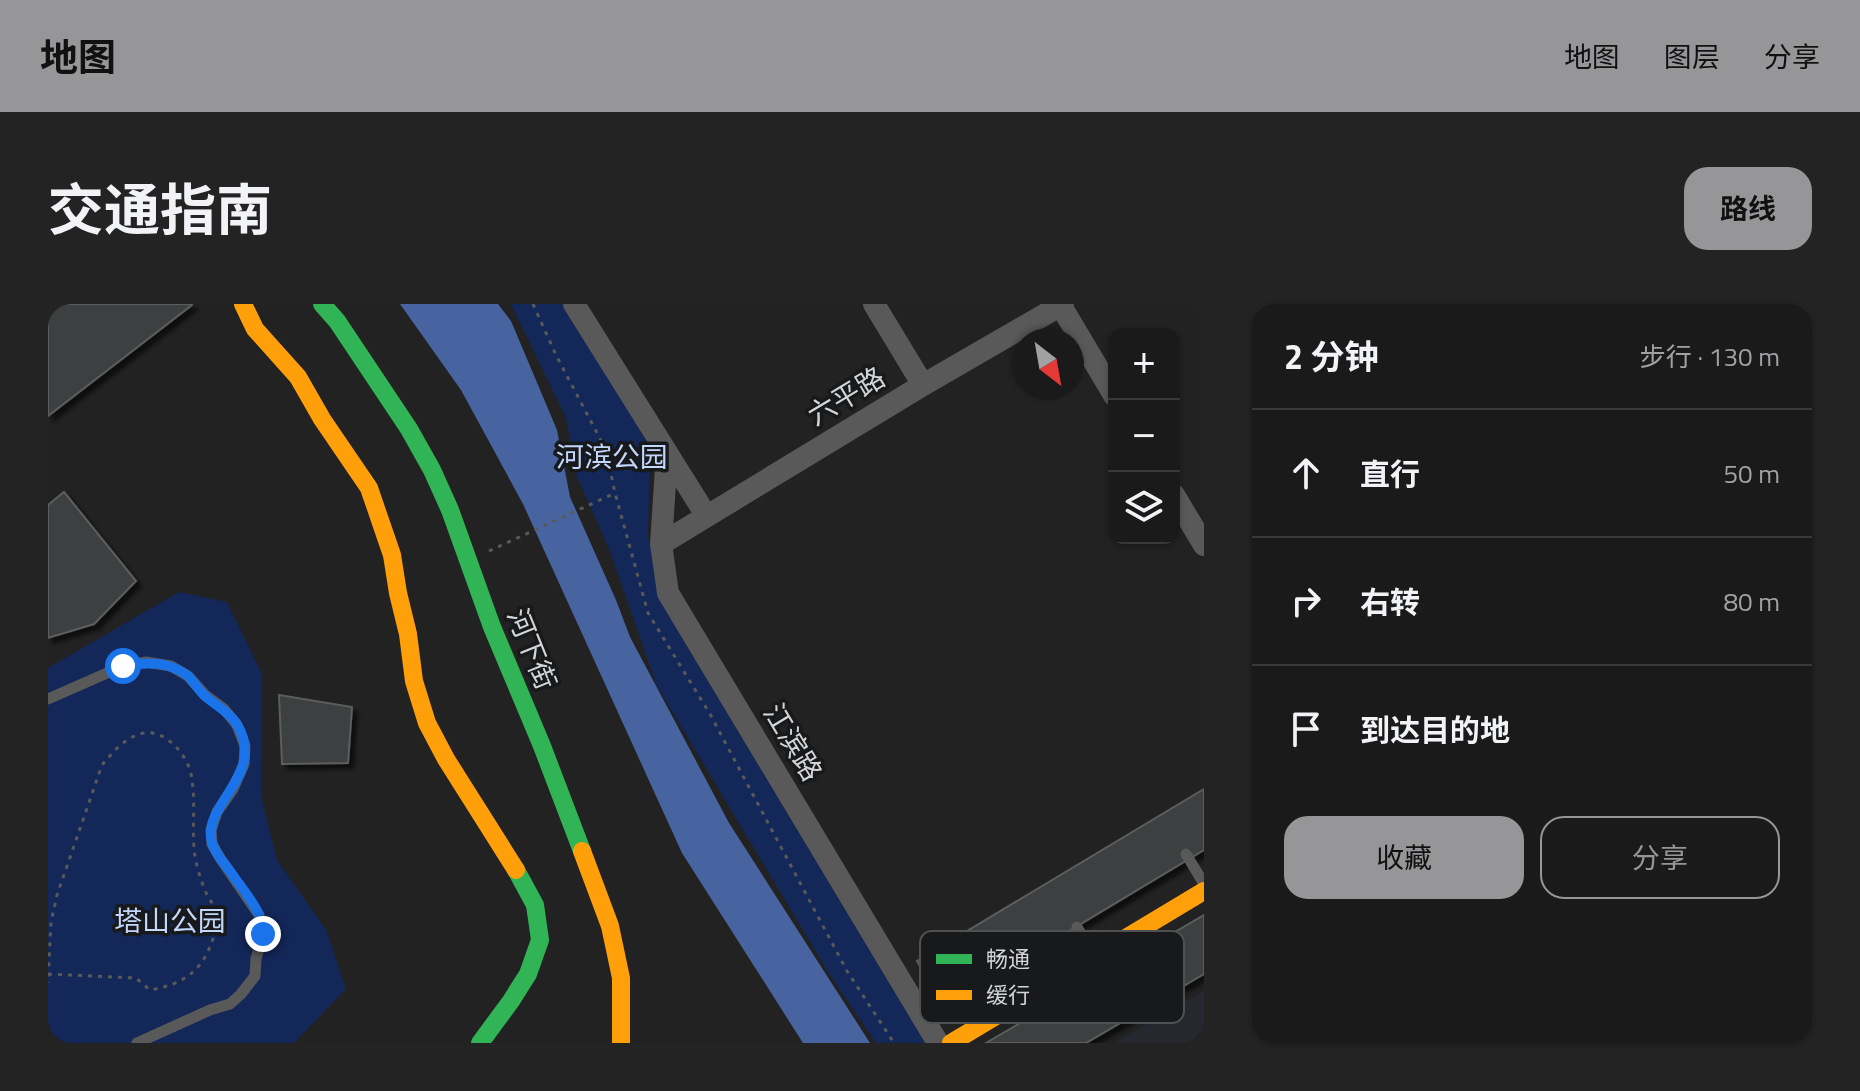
<!DOCTYPE html>
<html lang="zh">
<head>
<meta charset="utf-8">
<style>
	body { margin:0; font-family:"Titillium Web","Noto Sans SC",sans-serif; background:#232323; color:#f1f3f6 }
	.controls { position:absolute; right:24px; top:24px; display:grid; overflow:hidden; border-radius:16px; box-shadow:0 2px 6px #0004 }
	.controls button { width:72px; height:72px; display:grid; place-items:center; padding:0; border:0; border-bottom:2px solid #383839; background:#1a1a1a; color:#f1f3f6; font:40px sans-serif }
	.compass { position:absolute; left:964px; top:24px; width:72px; height:72px; border-radius:50%; background:#1a1a1a; box-shadow:0 2px 6px #0004; rotate:149deg }
	.stop { position:absolute; width:24px; height:24px; margin:-18px; border:6px solid #1a73e8; border-radius:50%; background:#fff }
	.stop.end { background:#1a73e8; border-color:#fff; box-shadow:0 2px 8px #0008 }
	.list { margin:0; padding:0; list-style:none }
	h2 { display:flex; justify-content:space-between; align-items:center; height:104px; margin:0; padding:0 32px; font-size:34px }
	h2 small { font-size:26px; font-weight:400; color:#9fa1a2 }
	.list li { display:grid; grid-template-columns:52px 1fr auto; gap:24px; align-items:center; box-sizing:border-box; height:128px; padding:0 32px; border-top:2px solid #383839 }
	.list b { display:block; font-size:30px; white-space:nowrap }
	.list em { font-size:26px; font-style:normal; color:#9fa1a2 }
	.actions { display:flex; gap:16px; padding:24px 32px }
	.actions a { flex:1; padding:18px 0; border:2px solid #969698; border-radius:24px; text-align:center; font-size:28px; color:#969698 }
	.actions .main { background:#969698; color:#111 }
	.icon { flex:none; width:44px; height:44px; fill:none; stroke:currentColor; stroke-width:2; stroke-linecap:round; stroke-linejoin:round }
	.map { position:relative; flex:none; width:1156px; height:739px; overflow:hidden; border-radius:24px }
	header { display:flex; align-items:center; gap:48px; box-sizing:border-box; height:112px; padding:0 40px; background:#969698; color:#111 }
	header strong { font-size:38px }
	nav { display:flex; gap:44px; margin-inline-start:auto; font-size:28px }
	.intro { display:flex; align-items:center; justify-content:space-between; box-sizing:border-box; height:192px; padding:0 48px }
	h1 { margin:0; font-size:56px }
	.button { padding:20px 36px; border-radius:24px; background:#969698; color:#111; font-size:28px; font-weight:700 }
	main { display:flex; gap:48px; padding:0 48px }
	aside { flex:1; background:#1a1a1a; border-radius:24px; box-shadow:0 2px 6px #0004 }
	.map>svg:first-child { display:block }
</style>
</head>
<body>
<header>
<strong>地图</strong>
<nav><a>地图</a><a>图层</a><a>分享</a></nav>
</header>
<div class="intro"><h1>交通指南</h1><a class="button">路线</a></div>
<main>
<div class="map">
<svg width="1156" height="739" viewBox="0 0 1156 739">
	<defs>
		<filter id="shadow"><feDropShadow dx="5" dy="5" stdDeviation="2" flood-color="#0009"/></filter>
	</defs>
	<rect width="100%" height="100%" fill="#222223"/>
	<path fill="#25282f" d="M1156,687V739H1066Z"/>
	<path fill="#132759" d="M463,0H518L602,143L600,232L618,307L873,732L878,739H828L780,668L609,382L561,245L529,173L518,114Z
		M131,288L179,298L214,370L213,492L229,556L278,626L298,685L246,739H0V364Z"/>
	<path fill="#4764a0" d="M352,0H450L463,17L509,126L522,193L568,296L582,333L681,519L822,739H755L634,549L475,200L413,86Z"/>
	<path fill="#3e3f40" stroke="#5c5d5e" stroke-width="2" filter="url(#shadow)" d="M0,0H144V1L0,112Z
		M16,188L88,277L46,320L0,334V201Z
		M231,391L304,403L300,459L234,460Z
		M1156,485V546L896,702L869,657Z
		M1156,611V670L1038,739H938Z"/>
	<g fill="none" stroke-linecap="round" stroke-linejoin="round">
		<path stroke="#59595a" stroke-width="3" stroke-dasharray="4 6" stroke-linecap="butt" d="M485,0L508,51L558,146L567,189L600,309L662,410L799,667L846,739
			M441,247L565,190
			M0,670L88,674L102,686C137,680 156,666 166,631C169,622 171,615 168,607C166,601 162,596 159,591C153,577 147,559 146,544C144,520 148,495 143,470C139,451 118,426 97,429C79,431 65,448 54,461L9,591L3,618L0,679
			M0,730L4,739"/>
		<path stroke="#595959" stroke-width="11" d="M0,395L75,362L98,358L123,362L140,372L157,391L176,405L189,421L197,442L196,460L185,485L169,508L163,526L164,540L172,554L211,611L215,630L208,655L207,672L193,690L182,700L162,706L89,739
			M1138,550L1156,580"/>
		<path stroke="#595959" stroke-width="22" d="M526,0L658,211
			M826,0L875,81
			M1013,2L1066,91
			M619,149L613,240L620,289L890,739
			M1126,191L1156,241
			M613,240L875,81L1015,0"/>
		<path stroke="#30b455" stroke-width="18" d="M274,0L289,17L361,125L384,166L402,206L444,323L494,442L534,547
			M432,739L463,697L480,670L492,636L487,601L468,566"/>
		<path stroke="#ff9f0a" stroke-width="18" d="M195,0L207,25L250,73L274,115L321,184L344,251L350,289L360,330L366,377L379,419L398,455L468,566
			M534,547L562,622L573,674V739
			M903,739L1156,587"/>
		<path stroke="#595959" stroke-width="11" d="M1029,623L1061,676"/>
	</g>
	<g fill="none" stroke-linecap="round" stroke-linejoin="round">
		<path stroke="#1a73e8" stroke-width="10" d="M75,362C98,358 121,357 140,372C146,378 150,385 156,391C167,401 180,407 188,419C221,470 153,499 164,539C168,551 177,560 184,570C193,583 205,597 211,611C213,617 214,624 215,630"/>
	</g>
	<g text-anchor="middle" stroke-width="7" stroke-linejoin="round" paint-order="stroke">
		<g font-size="28" fill="#d5d5d7" stroke="#17191b">
			<text transform="translate(798 92) rotate(-31)" y="10">六平路</text>
			<text transform="translate(484 345) rotate(68)" y="10">河下街</text>
			<text transform="translate(745 438) rotate(59)" y="10">江滨路</text>
		</g>
		<g font-size="28" fill="#c3d6fc" stroke="#17191b">
			<text x="564" y="163">河滨公园</text>
			<text x="122" y="627">塔山公园</text>
		</g>
	</g>
	<rect x="872" y="627" width="264" height="92" rx="12" fill="#17191b" stroke="#505153" stroke-width="2"/>
	<rect x="888" y="650" width="36" height="10" fill="#30b455"/>
	<rect x="888" y="686" width="36" height="10" fill="#ff9f0a"/>
	<g font-size="22" fill="#d5d5d7">
		<text x="938" y="663">畅通</text>
		<text x="938" y="699">缓行</text>
	</g>
</svg>
<div class="controls">
<button>+</button>
<button>−</button>
<button><svg class="icon" aria-label="layers" viewBox="0 0 24 24"><path d="M12 4l9 5-9 5-9-5zM3 14l9 5 9-5"/></svg></button>
</div>
<svg class="compass" viewBox="-18 -18 36 36"><path d="M0-13l5 13h-10z" fill="#e53935"/><path d="M0 13l5-13h-10z" fill="#9fa1a2"/></svg>
<div class="stop" style="left:75px;top:362px"></div>
<div class="stop end" style="left:215px;top:630px"></div>
</div>
<aside>
<h2>2 分钟<small>步行 · 130 m</small></h2>
<ul class="list">
<li><svg class="icon" aria-label="ahead" viewBox="0 0 24 24"><path d="M12 20V5M6 11l6-6 6 6"/></svg><div><b>直行</b></div><em>50 m</em></li>
<li><svg class="icon" aria-label="right" viewBox="0 0 24 24"><path d="M7 20v-9h11M14 6l5 5-5 5"/></svg><div><b>右转</b></div><em>80 m</em></li>
<li><svg class="icon" aria-label="arrive" viewBox="0 0 24 24"><path d="M6 21V4h12l-3 4 3 4H6"/></svg><div><b>到达目的地</b></div></li>
</ul>
<div class="actions"><a class="main">收藏</a><a>分享</a></div>
</aside>
</main>
</body>
</html>
